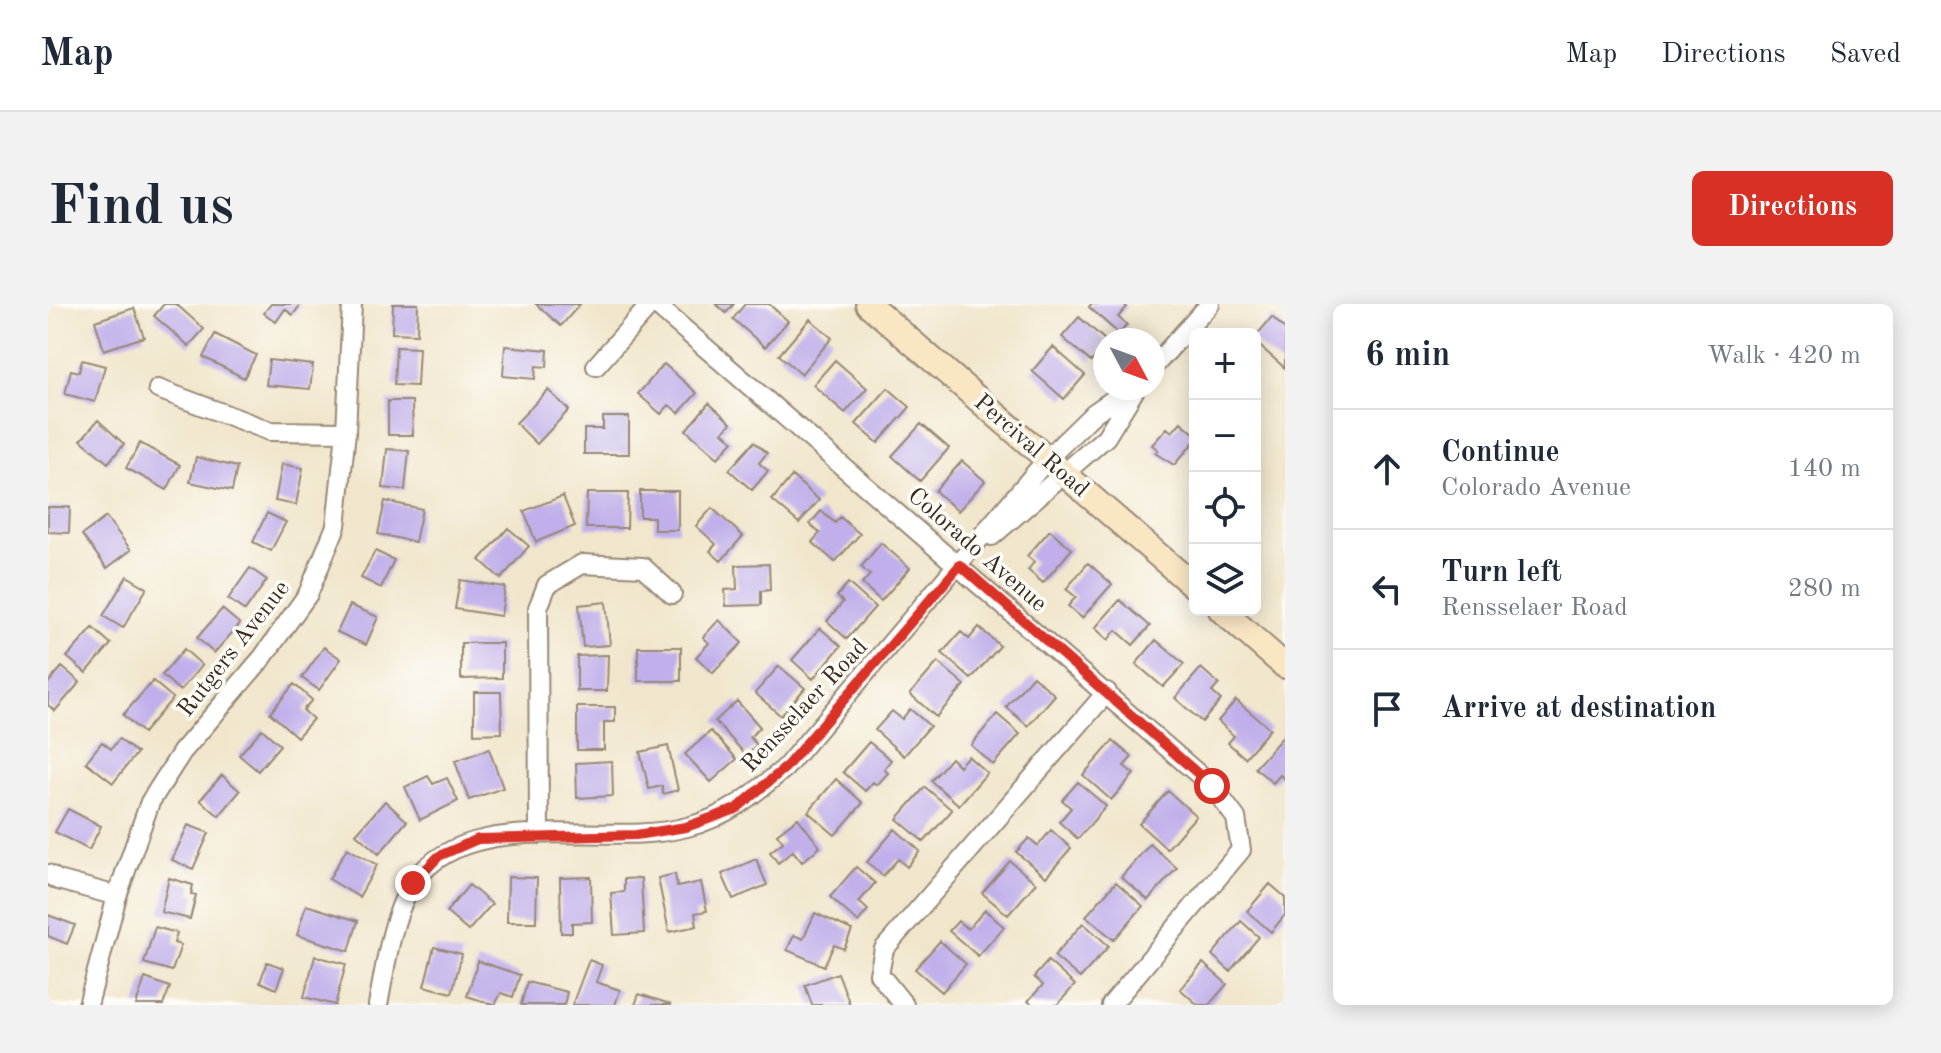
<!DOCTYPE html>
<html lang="en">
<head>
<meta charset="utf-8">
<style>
	body { margin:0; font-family:"Old Standard TT",serif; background:#f2f2f3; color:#1f2937 }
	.controls { position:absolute; right:24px; top:24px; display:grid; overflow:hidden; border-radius:12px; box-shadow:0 4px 20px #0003 }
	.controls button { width:72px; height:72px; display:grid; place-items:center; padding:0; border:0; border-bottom:2px solid #e0e1e3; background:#fff; color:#1f2937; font:40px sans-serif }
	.compass { position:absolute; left:1045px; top:24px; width:72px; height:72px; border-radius:50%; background:#fff; box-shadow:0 4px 20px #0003; rotate:131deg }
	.stop { position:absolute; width:24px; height:24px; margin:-18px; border:6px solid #d93025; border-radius:50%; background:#fff }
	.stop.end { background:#d93025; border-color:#fff; box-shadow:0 2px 8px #0008 }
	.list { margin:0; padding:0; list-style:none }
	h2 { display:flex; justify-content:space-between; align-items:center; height:104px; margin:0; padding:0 32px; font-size:34px }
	h2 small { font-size:26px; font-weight:400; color:#747a83 }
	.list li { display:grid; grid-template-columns:52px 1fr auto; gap:24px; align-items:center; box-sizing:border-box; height:120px; padding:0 32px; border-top:2px solid #e0e1e3 }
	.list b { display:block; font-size:30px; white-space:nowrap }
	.list p { margin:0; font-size:26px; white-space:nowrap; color:#747a83 }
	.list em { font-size:26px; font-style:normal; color:#747a83 }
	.icon { flex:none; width:44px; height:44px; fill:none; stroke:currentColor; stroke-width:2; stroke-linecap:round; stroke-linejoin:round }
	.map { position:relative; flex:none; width:1237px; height:701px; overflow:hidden; border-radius:12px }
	header { display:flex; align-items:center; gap:48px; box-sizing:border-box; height:112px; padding:0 40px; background:#fff; border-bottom:2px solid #e0e1e3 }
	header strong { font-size:38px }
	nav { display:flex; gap:44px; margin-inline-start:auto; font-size:28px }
	.intro { display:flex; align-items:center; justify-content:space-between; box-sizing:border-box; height:192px; padding:0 48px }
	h1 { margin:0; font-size:56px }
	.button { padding:20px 36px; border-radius:12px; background:#d93025; color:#fff; font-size:28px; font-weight:700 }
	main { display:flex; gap:48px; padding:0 48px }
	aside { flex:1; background:#fff; border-radius:12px; box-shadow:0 4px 20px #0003 }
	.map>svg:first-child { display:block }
</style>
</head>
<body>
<header>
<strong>Map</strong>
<nav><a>Map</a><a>Directions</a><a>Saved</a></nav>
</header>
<div class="intro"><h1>Find us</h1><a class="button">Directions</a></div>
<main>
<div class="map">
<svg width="1237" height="701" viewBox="0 0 1237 701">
	<rect width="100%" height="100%" fill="#fdfcf7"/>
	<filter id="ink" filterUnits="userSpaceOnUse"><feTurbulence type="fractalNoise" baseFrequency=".0125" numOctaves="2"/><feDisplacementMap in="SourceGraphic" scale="16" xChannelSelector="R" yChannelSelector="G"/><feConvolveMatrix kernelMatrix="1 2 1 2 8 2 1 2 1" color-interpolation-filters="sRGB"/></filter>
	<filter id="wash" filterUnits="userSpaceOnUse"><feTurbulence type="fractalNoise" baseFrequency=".006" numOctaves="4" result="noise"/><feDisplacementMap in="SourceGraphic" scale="32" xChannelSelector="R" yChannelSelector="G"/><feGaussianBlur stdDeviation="1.8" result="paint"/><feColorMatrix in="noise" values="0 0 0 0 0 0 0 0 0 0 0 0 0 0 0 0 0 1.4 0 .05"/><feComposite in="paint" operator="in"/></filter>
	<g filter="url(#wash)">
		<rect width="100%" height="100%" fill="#f1e6cc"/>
		<g id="blocks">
			<path fill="#c0afea" d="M116,0H128L156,25L141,42L106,12Z
				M223,0H253L245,11L237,5L228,18L216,9Z
				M345,0H370L369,30L344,29Z
				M488,0H532L513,22Z
				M668,0H686L678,9Z
				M697,0H721L740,17L717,43L685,15Z
				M1043,0H1076L1079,3L1070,13L1079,21L1071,30L1041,3Z
				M86,4L96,33L56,46L47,17Z
				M1031,13L1057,36V41L1043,58L1014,33Z
				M1224,13L1237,25V64L1207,38V33Z
				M762,15L784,34L753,70L731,51Z
				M167,30L208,51L196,74L155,53Z
				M457,42L500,46L499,63L488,62L487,75L455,72Z
				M348,43L371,44L369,82L346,81Z
				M1005,43L1037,71L1016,95L984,67Z
				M34,56L57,62L47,98L17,90L23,66L31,68Z
				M221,56L265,61L262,85L218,81Z
				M787,56L819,84L797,109L765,81Z
				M616,60L649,89L631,109L621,101L613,110L590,90Z
				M840,84L862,103L830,139L808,120Z
				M500,86L521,106L489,140L468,119Z
				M340,97H364L365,131H340Z
				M661,99L683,119L675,128L685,137L670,154L638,126Z
				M555,113H581V150H536V125H555Z
				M50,116L76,140L60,159L33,136Z
				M1133,118L1147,130V137L1126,161L1107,149L1110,146L1104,141L1119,124L1124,128Z
				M873,120L901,144L872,177L844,152Z
				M706,138L719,149L711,159L720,167L704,186L681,166Z
				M92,139L132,161L119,186L78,164Z
				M339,145L361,147L357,186L335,184Z
				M148,153L189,163L184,187L142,178Z
				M914,157L937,177L910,207L887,187Z
				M234,160L255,164L248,201L227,197Z
				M744,172L771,196L751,219L724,196Z
				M592,187H630V226H606V213H592Z
				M539,189H580L579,224H538Z
				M515,192L527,222L488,238L476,207Z
				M337,197L374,205L367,238L330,230Z
				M0,203H22L21,229L0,228Z
				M664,204L695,232L673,257L662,247L668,240L648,222Z
				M773,207L787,219L792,213L812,230L787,258L764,238L772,229L762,220Z
				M219,209L238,218L223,247L205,238Z
				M58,213L83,246L59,264L34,231Z
				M460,224L481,242L453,275L432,256Z
				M1002,226L1024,245L995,279L980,266L986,258L979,252Z
				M833,239L862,264L833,297L814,280L822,271L813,263Z
				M327,247L346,256L333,284L313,274Z
				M1040,259L1064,280L1034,314L1020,302L1028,293L1018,285Z
				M721,260L722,286L713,287V301L678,302L677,286L689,285L688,261Z
				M202,264L219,276L197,307L180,295Z
				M79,272L99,284L75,324L55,312Z
				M412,276L457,283L453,312L407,305Z
				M800,279L827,303L799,335L779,317L795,298L789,292Z
				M1072,296L1102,322L1085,341L1068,326L1060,336L1047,324Z
				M558,298L562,341L535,343L531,301Z
				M302,301L330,313L318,341L289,328Z
				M174,305L192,320L166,349L149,334Z
				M671,316L694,339L665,369L648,353L661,339L655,333Z
				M931,323L952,342L923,375L894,349L913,328L921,335Z
				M45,324L63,340L38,369L19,353Z
				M772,324L793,342L765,375L744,356Z
				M1108,336L1136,360L1115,383L1088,360Z
				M413,339H454V374L413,375Z
				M276,343L293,355L271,386L254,374Z
				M590,343H633V377H590Z
				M136,345L154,361L132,387L114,371Z
				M560,351L559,387H529V352Z
				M890,358L917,381L888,413L862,390Z
				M731,362L757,384L733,412L707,389Z
				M14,363L32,378L7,407L0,401V379Z
				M1153,364L1171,380L1164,388L1173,396L1154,418L1127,394Z
				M985,372L1007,391L980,422L958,403Z
				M105,377L125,394L95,429L75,411Z
				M246,380L264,396L255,406L265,415L249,433L222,409Z
				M426,388H453L454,429L426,430Z
				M1188,396L1222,425L1197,454L1180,439L1186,432L1170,417Z
				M689,397L712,423L702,433L709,441L698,451L667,417Z
				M529,403H567V418H556V446H529Z
				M862,405L882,422L856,452L827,426L844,407L854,415Z
				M949,410L972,430L945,461L923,441Z
				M214,425L232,441L210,467L191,451Z
				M663,427L689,455L663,478L637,450Z
				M1237,430V475L1232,471L1225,479L1207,464Z
				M71,435L89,449L65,479L38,458L54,438L63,445Z
				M1065,437L1084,453L1076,462L1086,470L1063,496L1035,471Z
				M821,438L843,456L836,465L840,469L829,481L825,478L817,487L795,468Z
				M620,442L630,486L615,490L614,482L601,485L592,448Z
				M441,445L455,484L421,496L407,457Z
				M920,452L939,469L911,501L883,477L903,454L911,462Z
				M564,457L565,492L529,494L528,459Z
				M174,471L192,487L171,512L152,496Z
				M380,472L385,480L399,474L410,497L372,516L357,483Z
				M788,475L815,499L787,531L760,508Z
				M1030,478L1058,502L1030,535L1011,518L1023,504L1014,496Z
				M877,483L904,506L876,538L849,515Z
				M1120,487L1148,512L1119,545L1091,520Z
				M337,497L359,517L331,550L308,530Z
				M20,505L53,522L41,546L7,528Z
				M750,514L772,543L754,558L745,547L730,559L722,548L735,538L729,530Z
				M140,521L161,529L145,565L124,556Z
				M847,525L872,547L859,563L850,555L835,572L819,558Z
				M1003,526L1023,544L998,573L968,548L981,534L990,542Z
				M1102,540L1129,564L1100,596L1073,573Z
				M299,544L329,561L311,593L281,575Z
				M708,555L719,581L685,595L674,570Z
				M962,557L988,579L960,611L934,589Z
				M808,563L827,579L811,598L820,606L810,618L782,593Z
				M627,570L629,583L653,578L659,607L647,609L649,622L621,628L610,574Z
				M460,573L489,574L488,618H459Z
				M543,573L544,618L524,619V629H513L512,574Z
				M121,574L145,581L143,590L148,591L142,615L113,608Z
				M593,574L596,629L566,631L563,589L576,588V575Z
				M1068,578L1095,602L1066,636L1038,612Z
				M1222,580L1237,593V611L1223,628L1199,607Z
				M421,581L444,600L420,627L398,608Z
				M258,601L310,617L301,647L249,631Z
				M937,606L956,623L930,652L901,627L910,617L920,625Z
				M767,609L804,626L796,645L786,641L776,662L739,646L746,631L755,635Z
				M0,611L27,621L19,640L0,632Z
				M1193,617L1211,633L1182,667L1164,651Z
				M1035,619L1061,642L1032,674L1006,652Z
				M107,623L129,629L126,639L133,641L124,667L96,659Z
				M892,637L918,660L894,688L867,665Z
				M386,643L414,650L404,689L376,682Z
				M267,652L298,660L287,701L256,693Z
				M541,656L554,661L548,678L572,686L567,701H524Z
				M430,657L472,671L465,693L453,689L447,701L419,692Z
				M1000,657L1027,681L1009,701H985L980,697L995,681L986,673Z
				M219,658L236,664L228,685L212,678Z
				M1155,659L1179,680L1161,701H1150L1132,685Z
				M790,669L802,701H764L757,681Z
				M97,674L122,683L115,701H88Z
				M479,678L519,688L516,701H473Z
				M591,690L622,700V701H587Z"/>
		</g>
	</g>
	<g filter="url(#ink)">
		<use href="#blocks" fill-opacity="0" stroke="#968875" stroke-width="2"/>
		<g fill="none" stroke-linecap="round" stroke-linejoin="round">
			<defs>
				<path id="street" d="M607,0L1164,482L1188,514L1193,546L1063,701
					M548,62L603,0
					M1105,63L1162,0
					M110,85L222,127L298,128
					M944,232L1058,133L1088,84
					M491,530L490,304L499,281L534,260L595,263L624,290
					M0,570L10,576L69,592
					M40,701L69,592L102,498L134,448L215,353L260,290L288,222L298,128L304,0
					M330,701C337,665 344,608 366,578C421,500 558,545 639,523C679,513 706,490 737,464L1000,154L1046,109L1082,84
					M856,701L831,670L836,645L1059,388"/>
				<path id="secondary" d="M820,0L1147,283
					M1173,306L1237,362"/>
			</defs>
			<use href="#street" stroke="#968875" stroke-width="22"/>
			<use href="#secondary" stroke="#968875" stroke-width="28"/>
			<use href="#street" stroke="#fff" stroke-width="18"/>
			<use href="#secondary" stroke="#fbe6c4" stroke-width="24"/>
		</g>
	</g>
	<g fill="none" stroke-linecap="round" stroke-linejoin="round" filter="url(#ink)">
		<path stroke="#d93025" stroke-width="10" d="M365,579L391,552L430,535L588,531L638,523L688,505L737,464L912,261L1164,482"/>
	</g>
	<g text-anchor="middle" stroke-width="7" stroke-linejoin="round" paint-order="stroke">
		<g font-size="24" fill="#3b2a1e" stroke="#fdfcf7">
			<text transform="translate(984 141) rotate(41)" y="8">Percival Road</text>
			<text transform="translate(930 245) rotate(41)" y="8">Colorado Avenue</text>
			<text transform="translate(185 344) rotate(-52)" y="8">Rutgers Avenue</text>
			<text transform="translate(756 401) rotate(-47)" y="8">Rensselaer Road</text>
		</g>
	</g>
</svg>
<div class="controls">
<button>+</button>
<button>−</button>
<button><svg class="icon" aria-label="locate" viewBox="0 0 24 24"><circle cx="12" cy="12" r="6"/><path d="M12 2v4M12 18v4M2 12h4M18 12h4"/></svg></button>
<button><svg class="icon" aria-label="layers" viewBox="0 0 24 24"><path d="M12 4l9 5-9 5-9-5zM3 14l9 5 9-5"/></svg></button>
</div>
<svg class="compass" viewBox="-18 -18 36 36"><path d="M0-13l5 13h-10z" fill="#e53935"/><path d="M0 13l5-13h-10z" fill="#747a83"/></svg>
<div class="stop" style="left:1164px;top:482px"></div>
<div class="stop end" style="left:365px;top:579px"></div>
</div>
<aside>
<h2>6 min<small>Walk · 420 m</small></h2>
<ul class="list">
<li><svg class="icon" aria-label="ahead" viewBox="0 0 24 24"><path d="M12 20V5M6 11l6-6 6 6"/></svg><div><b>Continue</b><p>Colorado Avenue</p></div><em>140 m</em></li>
<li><svg class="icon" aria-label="left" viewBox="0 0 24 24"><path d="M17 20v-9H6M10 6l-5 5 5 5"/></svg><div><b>Turn left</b><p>Rensselaer Road</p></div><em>280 m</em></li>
<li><svg class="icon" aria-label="arrive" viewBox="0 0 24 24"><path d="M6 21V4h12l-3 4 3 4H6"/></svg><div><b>Arrive at destination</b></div></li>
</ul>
</aside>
</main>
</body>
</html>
